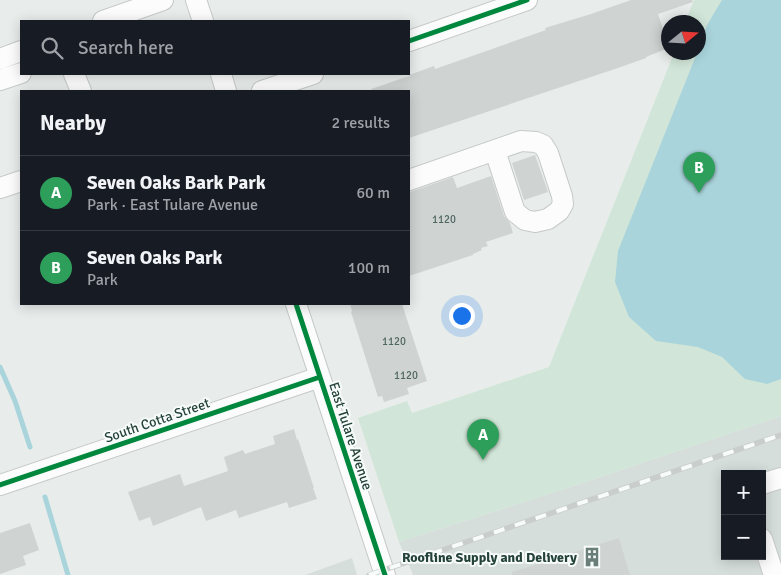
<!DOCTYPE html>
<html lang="en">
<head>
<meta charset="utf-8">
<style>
	body { margin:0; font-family:Signika,sans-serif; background:#242831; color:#f1f3f6 }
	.controls { position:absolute; right:15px; bottom:15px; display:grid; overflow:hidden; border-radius:0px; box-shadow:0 2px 12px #0003 }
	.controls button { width:45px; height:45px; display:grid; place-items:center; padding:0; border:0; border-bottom:1px solid #363941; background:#171b24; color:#f1f3f6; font:25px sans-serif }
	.compass { position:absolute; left:661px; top:15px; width:45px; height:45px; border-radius:50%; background:#171b24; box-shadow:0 2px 12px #0003; rotate:72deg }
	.you { position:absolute; left:461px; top:315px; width:18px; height:18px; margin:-12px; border:4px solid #fff; border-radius:50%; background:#1a73e8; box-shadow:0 0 0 8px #1a73e833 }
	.badge { display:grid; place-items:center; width:32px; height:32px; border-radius:50%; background:#2563eb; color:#fff; font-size:16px; font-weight:700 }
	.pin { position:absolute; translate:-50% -41px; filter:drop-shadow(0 1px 2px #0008) }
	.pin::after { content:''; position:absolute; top:26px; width:18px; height:15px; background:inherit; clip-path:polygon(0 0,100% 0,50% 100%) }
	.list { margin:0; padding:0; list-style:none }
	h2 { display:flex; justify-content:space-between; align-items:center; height:65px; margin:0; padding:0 20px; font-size:21px }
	h2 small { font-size:16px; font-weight:400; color:#9ea1a6 }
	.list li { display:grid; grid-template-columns:32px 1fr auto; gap:15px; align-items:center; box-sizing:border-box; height:75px; padding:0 20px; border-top:1px solid #363941 }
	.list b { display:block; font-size:19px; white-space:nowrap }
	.list p { margin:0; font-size:16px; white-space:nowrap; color:#9ea1a6 }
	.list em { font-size:16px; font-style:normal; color:#9ea1a6 }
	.icon { flex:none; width:28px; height:28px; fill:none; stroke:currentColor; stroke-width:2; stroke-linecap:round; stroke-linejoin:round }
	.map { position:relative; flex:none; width:781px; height:575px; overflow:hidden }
	.search { position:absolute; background:#171b24; box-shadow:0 2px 12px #0003; left:20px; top:20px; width:390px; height:55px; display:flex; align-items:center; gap:12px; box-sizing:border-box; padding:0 18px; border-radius:0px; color:#9ea1a6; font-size:19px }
	.panel { position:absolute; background:#171b24; box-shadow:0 2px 12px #0003; left:20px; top:90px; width:390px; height:215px; border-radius:0px }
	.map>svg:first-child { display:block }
</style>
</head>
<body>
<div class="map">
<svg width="781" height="575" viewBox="0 0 781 575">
	<rect width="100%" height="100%" fill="#e8edeb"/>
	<path fill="#d6dedb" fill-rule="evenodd" d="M781,416V575H413L399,542L577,485ZM725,474H762V556H725Z
		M352,558L357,575H305Z"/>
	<path fill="#d1e6d8" d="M694,0H781V416L577,485L399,542L358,418L407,401L412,413L549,367L674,53L698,52V22H685Z"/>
	<path fill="#a9d4db" d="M722,0H781V379L767,384L745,379L722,357L698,347L656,341L629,317L615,282L618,251L697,53L698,52C698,38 714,13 722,0Z"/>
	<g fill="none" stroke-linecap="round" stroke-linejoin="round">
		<path stroke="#a9d4db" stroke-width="5" d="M0,367L15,401L30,447
			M45,497L68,575"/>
	</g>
	<path fill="#cfd4d2" d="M631,0H692L693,2L658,14L668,44V48L646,57V58L615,69L409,138V91H372L371,89L409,76V75L434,66L435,69L546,30L545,28L591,14Z
		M535,155L548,192L524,200L512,163Z
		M491,176L504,216L510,223L513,233L486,242L488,246L481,248L482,250L473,254V255L409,276V192L413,191L453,177L457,188Z
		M350,304H402L427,381L407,388L409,394L384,402L382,396L378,397L351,312L352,311Z
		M294,429L297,440L298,439L314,488H313L317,499L289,508L287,502L239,518L236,510L206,521L201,507L153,526L150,517L139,521L128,492L180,474L184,486L228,471L224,457L243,450L245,454L275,444L273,436Z
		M30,523L39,550L23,556L26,565L0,574V533Z
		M619,538L630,575H512V572Z"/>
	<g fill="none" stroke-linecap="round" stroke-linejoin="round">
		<defs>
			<path id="minor" d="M196,0L203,21
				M103,21L163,0
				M409,41L527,0
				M0,59L21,51
				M74,74L81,91
				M221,74L226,91
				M0,80L21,73
				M262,91L313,74
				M409,180L521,141L536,142L543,145L548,153L562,196L563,204L559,211L548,219L535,222L525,220L515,212L495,151
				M0,188L21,181
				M296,304L385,575
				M762,484L781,478
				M0,485L320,377
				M762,539L774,575"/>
		</defs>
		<use href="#minor" stroke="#c5cac8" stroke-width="22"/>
		<use href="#minor" stroke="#fcfcfc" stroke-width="20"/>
		<defs>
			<path id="rail" d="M369,575L781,435"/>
		</defs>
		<use href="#rail" stroke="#c9cdcc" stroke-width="5.5"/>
		<use href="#rail" stroke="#f7fbf9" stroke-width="4" stroke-dasharray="11" stroke-linecap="butt"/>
		<defs>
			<path id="cycleway" d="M409,41L527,0
				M296,304L385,575
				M0,485L320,377"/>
		</defs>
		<use href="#cycleway" stroke="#f7fbf9" stroke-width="8"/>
		<use href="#cycleway" stroke="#00873e" stroke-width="5"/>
	</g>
	<defs>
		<symbol id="building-bare" viewBox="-9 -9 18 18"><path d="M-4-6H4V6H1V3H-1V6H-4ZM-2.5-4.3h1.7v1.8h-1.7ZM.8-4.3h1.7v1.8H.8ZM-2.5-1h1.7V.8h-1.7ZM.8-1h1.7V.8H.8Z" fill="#697e78" stroke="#f7fbf9" stroke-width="2.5" paint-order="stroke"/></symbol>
	</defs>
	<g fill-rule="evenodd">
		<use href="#building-bare" x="578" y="543" width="28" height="28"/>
	</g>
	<g text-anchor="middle" stroke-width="4" stroke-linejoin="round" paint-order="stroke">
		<g font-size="11" fill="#506761">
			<text x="444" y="223">1120</text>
			<text x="394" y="345">1120</text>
			<text x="406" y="379">1120</text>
		</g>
		<g font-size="14" fill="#24423a" stroke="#f7fbf9">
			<text transform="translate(157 420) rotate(-19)" y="5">South Cotta Street</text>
			<text transform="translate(351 436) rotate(72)" y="5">East Tulare Avenue</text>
		</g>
		<g font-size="14" font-weight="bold" fill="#24423a" stroke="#f7fbf9" text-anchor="end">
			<text x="577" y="562">Roofline Supply and Delivery</text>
		</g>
	</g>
</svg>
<div class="controls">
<button>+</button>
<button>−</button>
</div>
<svg class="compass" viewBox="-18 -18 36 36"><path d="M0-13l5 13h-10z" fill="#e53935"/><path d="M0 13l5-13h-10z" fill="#9ea1a6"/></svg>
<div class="you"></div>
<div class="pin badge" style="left:483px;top:460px;background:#2e9e5b">A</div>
<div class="pin badge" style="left:699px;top:193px;background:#2e9e5b">B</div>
<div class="search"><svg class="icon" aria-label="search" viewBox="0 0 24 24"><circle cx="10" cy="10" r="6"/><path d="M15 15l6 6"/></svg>Search here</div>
<section class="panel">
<h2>Nearby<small>2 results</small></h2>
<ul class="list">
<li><span class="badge" style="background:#2e9e5b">A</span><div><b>Seven Oaks Bark Park</b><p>Park · East Tulare Avenue</p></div><em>60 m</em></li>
<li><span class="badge" style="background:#2e9e5b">B</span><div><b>Seven Oaks Park</b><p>Park</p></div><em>100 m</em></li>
</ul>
</section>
</div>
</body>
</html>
